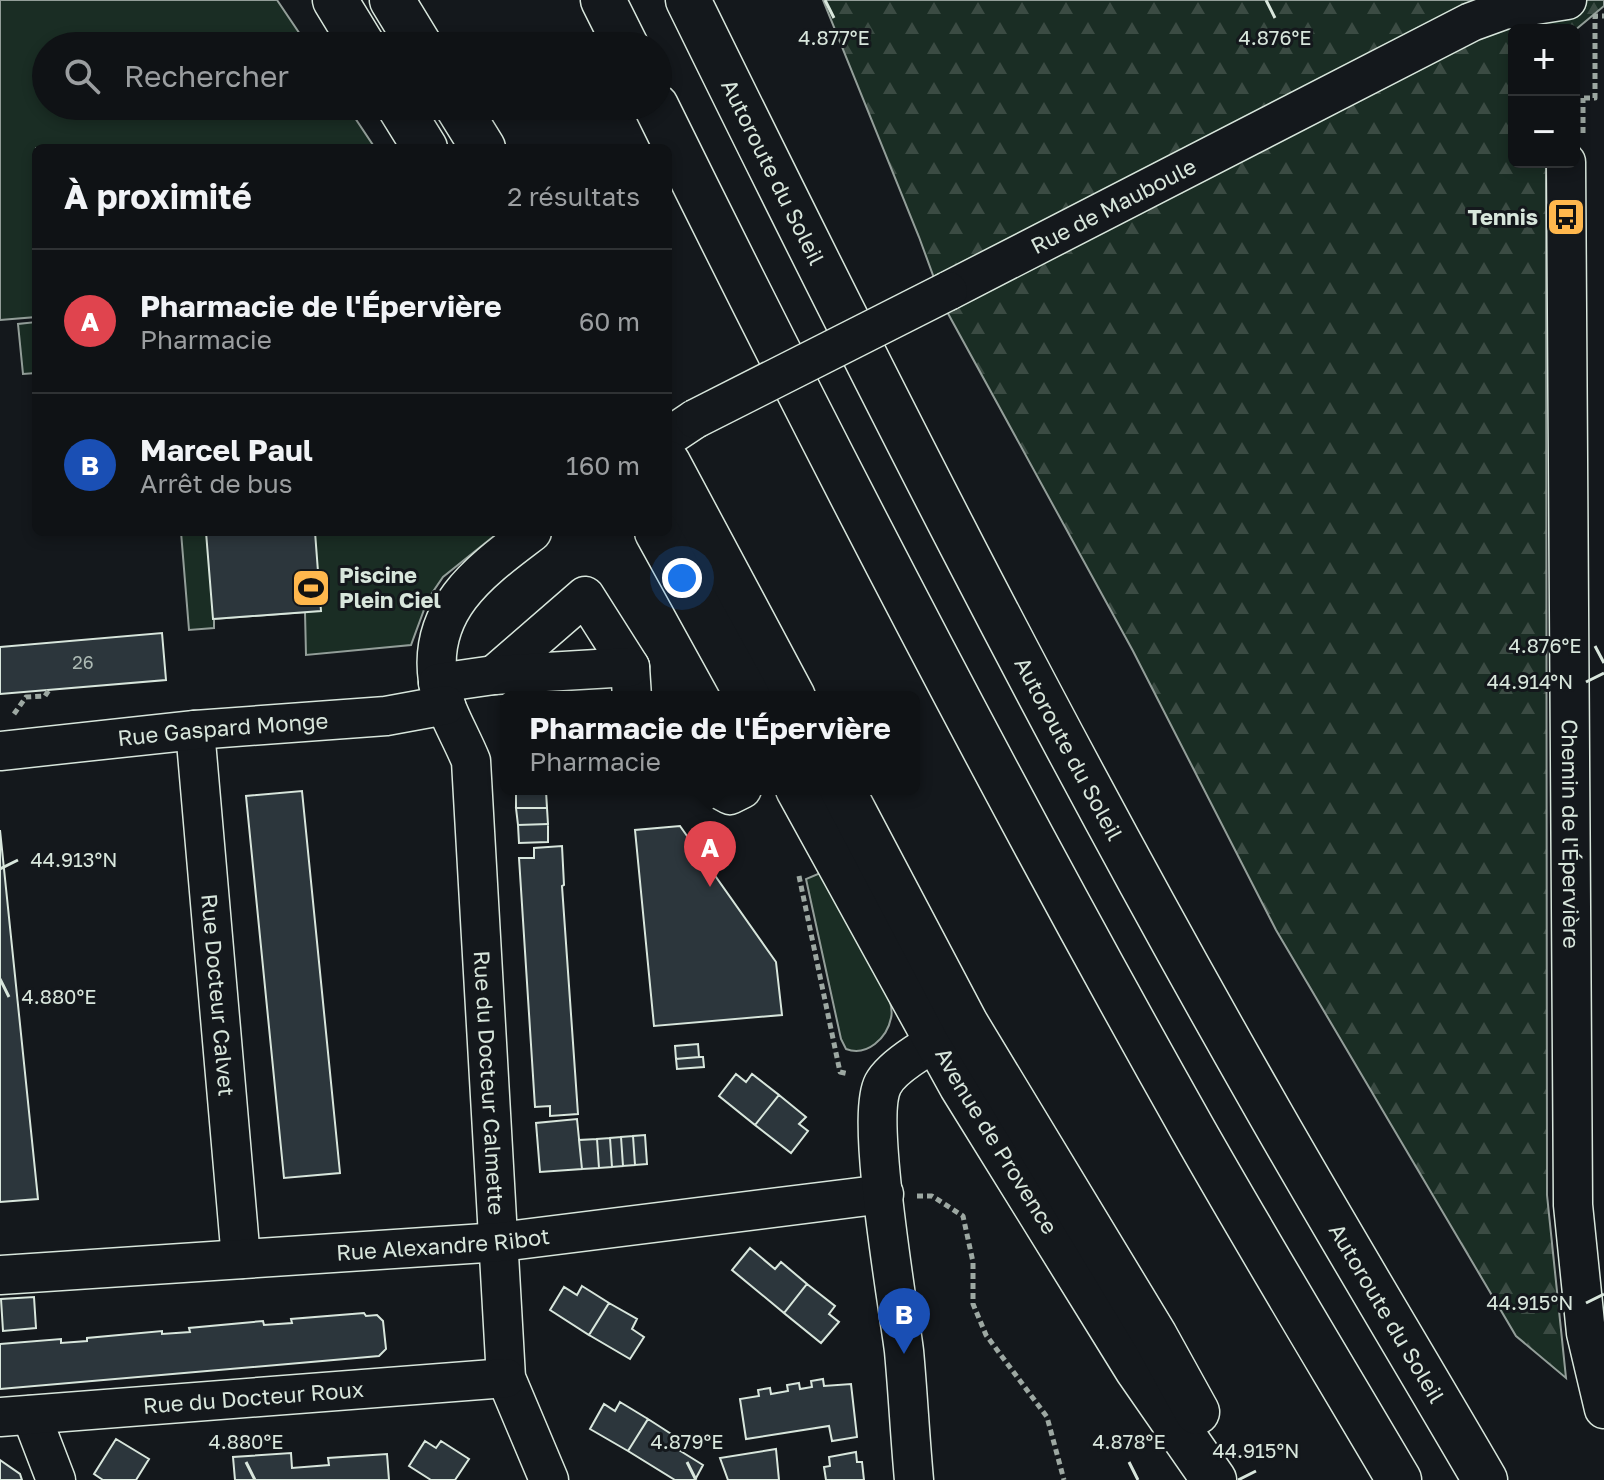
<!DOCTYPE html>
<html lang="fr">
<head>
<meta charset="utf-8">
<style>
	body { margin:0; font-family:"Golos Text",sans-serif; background:#181b1e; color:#f1f3f6 }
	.controls { position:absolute; right:24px; top:24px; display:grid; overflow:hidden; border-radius:12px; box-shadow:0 4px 12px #0003 }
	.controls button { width:72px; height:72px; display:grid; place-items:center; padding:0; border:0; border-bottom:2px solid #2f3234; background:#0f1215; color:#f1f3f6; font:40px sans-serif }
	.you { position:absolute; left:682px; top:578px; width:28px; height:28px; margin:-20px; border:6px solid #fff; border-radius:50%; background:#1a73e8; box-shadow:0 0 0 12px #1a73e833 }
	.badge { display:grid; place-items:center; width:52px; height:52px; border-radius:50%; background:#ea580c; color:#fff; font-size:26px; font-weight:700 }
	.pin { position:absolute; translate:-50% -66px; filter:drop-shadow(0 2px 4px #0008) }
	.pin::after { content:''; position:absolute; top:42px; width:28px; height:24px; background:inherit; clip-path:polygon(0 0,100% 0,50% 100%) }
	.popup { position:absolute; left:500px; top:691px; width:420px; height:104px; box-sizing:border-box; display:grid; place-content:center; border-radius:12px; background:#0f1215; filter:drop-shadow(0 2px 6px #0005); font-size:26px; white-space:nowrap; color:#9b9ea0 }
	.popup b { font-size:30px; color:#f1f3f6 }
	.popup::after { content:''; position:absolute; left:50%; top:100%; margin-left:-16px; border:16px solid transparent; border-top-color:#0f1215 }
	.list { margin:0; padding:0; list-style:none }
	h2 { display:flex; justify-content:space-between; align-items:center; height:104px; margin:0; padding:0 32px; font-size:34px }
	h2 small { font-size:26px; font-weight:400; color:#9b9ea0 }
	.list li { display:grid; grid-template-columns:52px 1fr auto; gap:24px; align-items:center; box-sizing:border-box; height:144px; padding:0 32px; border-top:2px solid #2f3234 }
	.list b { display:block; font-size:30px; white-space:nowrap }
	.list p { margin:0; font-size:26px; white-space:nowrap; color:#9b9ea0 }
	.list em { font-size:26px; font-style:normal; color:#9b9ea0 }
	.icon { flex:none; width:44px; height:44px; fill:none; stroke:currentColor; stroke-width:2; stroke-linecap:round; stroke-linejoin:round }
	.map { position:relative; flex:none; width:1604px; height:1480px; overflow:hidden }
	.search { position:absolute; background:#0f1215; box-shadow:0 4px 12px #0003; left:32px; top:32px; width:640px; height:88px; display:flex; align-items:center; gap:20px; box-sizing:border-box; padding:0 28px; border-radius:44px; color:#9b9ea0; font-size:30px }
	.panel { position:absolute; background:#0f1215; box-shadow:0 4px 12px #0003; left:32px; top:144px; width:640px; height:392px; border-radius:12px }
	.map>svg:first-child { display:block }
</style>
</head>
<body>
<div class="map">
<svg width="1604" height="1480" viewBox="0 0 1604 1480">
	<defs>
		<pattern id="forest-firs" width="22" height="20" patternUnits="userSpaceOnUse" patternTransform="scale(2)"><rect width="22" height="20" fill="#1a2d24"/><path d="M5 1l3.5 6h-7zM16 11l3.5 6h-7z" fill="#3b4b43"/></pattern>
	</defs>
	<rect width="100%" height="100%" fill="#14181c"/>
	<path fill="#1a2d24" stroke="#939e99" stroke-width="2" d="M0,0H277L308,46H46V106H347L375,148H36V317L0,320Z
		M36,322V373L23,374L18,324Z
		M181,532H499L443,577L428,599L411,645L306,655L305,612L214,619V628L189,630Z
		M825,871L889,998C891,1005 893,1011 891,1018C887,1038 867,1057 846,1049L841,1039L806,879Z"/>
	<path fill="url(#forest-firs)" stroke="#939e99" stroke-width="2" d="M823,0H1604V6L1574,31L1514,30V162H1546V170L1547,1195L1566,1378L1516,1336L1276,930L1133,651L945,308L919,237Z"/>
	<path fill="#2c363c" stroke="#d8e6dc" stroke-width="2" d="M206,532H315L321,611L213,619Z
		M162,633L166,680L0,694V647Z
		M302,791L340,1173L284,1178L246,796Z
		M546,791L547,808H516V792Z
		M516,808H547L548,824L518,825Z
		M548,824V842L519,843L518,825Z
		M680,826L776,962L782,1015L654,1026L635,830Z
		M0,830L38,1199L0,1202Z
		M562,846L564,885L562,886L578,1114L550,1116V1106L535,1107L519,858H534V848Z
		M698,1044L699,1057L676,1059L675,1046Z
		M699,1057H703L704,1067L677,1069L676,1059Z
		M736,1074L746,1082L752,1074L779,1095L755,1125L719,1096Z
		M779,1095L806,1117L799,1124L808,1131L791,1153L755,1125Z
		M577,1119L582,1169L540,1172L536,1123Z
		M645,1135L647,1164L635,1165L633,1136Z
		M633,1136L635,1165L623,1166L621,1137Z
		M621,1137L623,1166L612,1167L610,1138Z
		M610,1138L612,1167L599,1168L597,1139Z
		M597,1139L599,1168L582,1169L579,1140Z
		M750,1248L775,1269L781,1262L807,1284L784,1313L732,1270Z
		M807,1284L835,1306L829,1314L839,1322L821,1343L784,1313Z
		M582,1286L609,1303L589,1335L550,1310L564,1287L577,1295Z
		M34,1297L36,1328L3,1331L1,1299Z
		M609,1303L637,1319L632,1329L644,1337L630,1359L589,1335Z
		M364,1313L366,1316L377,1315L383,1321L386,1349L379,1356L0,1389V1344L61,1339V1343L87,1341V1338L162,1331V1334L190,1332L189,1328L263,1321L264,1325L292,1323L291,1319Z
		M823,1379L824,1386L851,1384L857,1437L832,1441L829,1426L746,1439L740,1399L759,1396L758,1390L770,1388L771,1394L788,1391L787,1385L799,1383L800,1389L812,1387L811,1381Z
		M620,1402L648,1419L628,1451L590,1429L604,1404L615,1411Z
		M648,1419L679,1439L674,1447L703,1465L695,1480H675L628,1451Z
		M116,1439L149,1459L136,1480H103L94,1474Z
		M425,1441L436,1448L441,1441L469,1459L455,1480H431L409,1466Z
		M776,1449L779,1480H728L720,1458Z
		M856,1452L857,1462H862L864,1480H826L824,1467L830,1466L829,1457Z
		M291,1453L292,1468L329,1465L328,1458L387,1454L389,1480H235L233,1457Z
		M0,1460L20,1474L22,1480H0Z"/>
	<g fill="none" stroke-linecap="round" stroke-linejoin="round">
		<defs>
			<g id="minor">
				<path id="s1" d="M1566,162L1573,1205L1586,1333L1604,1409"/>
				<path id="s2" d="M948,291L1471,22L1504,10L1567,0"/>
				<path d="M668,437L695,419"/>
				<path id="s3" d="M532,532C482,570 427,608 438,681C441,703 462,738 471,761L506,1378L549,1480"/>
				<path d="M494,675L585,596L630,667L632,697"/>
				<path d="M438,683L494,675L630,667"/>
				<path id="s4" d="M195,730L241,1259"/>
				<path id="s5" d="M0,751L195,730L386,716L446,705"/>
				<path d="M719,789L730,795L742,789"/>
				<path id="s6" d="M0,1275L500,1242L884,1194"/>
				<path d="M31,1415L56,1480"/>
				<path id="s7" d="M0,1417L506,1378"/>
				<path d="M914,1480C910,1437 908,1394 904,1351C898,1303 865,1118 883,1084C894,1063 942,1038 962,1027"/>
			</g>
			<g id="major">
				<path d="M335,0L363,46"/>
				<path d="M392,0L420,46"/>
				<path d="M399,106L425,148"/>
				<path d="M457,106L483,148"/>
				<path d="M668,463L793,697"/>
				<path d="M657,532L748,697"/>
				<path id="s8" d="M798,789L961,1085L1137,1369L1214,1480"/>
				<path d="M842,789L966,1024L1155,1336L1197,1412"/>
			</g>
			<g id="highway">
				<path d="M603,0L626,46"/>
				<path id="s9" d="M688,0C869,369 1055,737 1259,1094C1332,1223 1410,1351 1485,1480"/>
				<path d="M656,106C826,451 1003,793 1192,1128C1259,1246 1330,1363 1399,1480"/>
			</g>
		</defs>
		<use href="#minor" stroke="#d8e6dc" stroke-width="41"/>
		<use href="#major" stroke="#d8e6dc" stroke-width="47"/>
		<use href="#highway" stroke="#d8e6dc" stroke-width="47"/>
		<path stroke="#9da8a2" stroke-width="5" stroke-dasharray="6 4" stroke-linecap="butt" d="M1574,98H1595V16H1604
			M1583,133V98
			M14,714L26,697L45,696L49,690
			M799,876L840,1072L849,1074
			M917,1196H932L963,1216L973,1262V1304L986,1335L1047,1417L1064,1480"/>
		<use href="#minor" stroke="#14181c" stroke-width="38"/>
		<use href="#major" stroke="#14181c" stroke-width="44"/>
		<use href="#highway" stroke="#14181c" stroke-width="44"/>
		<defs>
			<path id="minor-bridge" d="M695,419L948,291"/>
		</defs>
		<use href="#minor-bridge" stroke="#d8e6dc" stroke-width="41" stroke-linecap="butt"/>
		<use href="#minor-bridge" stroke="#14181c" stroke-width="38"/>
	</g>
	<path fill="none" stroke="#d8e6dc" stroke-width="3" d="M825,0L834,18M1266,0L1275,18M1595,646L1604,663M1586,682L1604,673M0,869L18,860M0,979L9,997M1586,1303L1604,1294M246,1462L255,1480M687,1462L696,1480M1129,1462L1138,1480M1238,1480L1256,1471"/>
	<defs>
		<symbol id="bus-square" viewBox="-11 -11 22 22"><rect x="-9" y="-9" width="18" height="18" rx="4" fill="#ffb74d" stroke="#14181c"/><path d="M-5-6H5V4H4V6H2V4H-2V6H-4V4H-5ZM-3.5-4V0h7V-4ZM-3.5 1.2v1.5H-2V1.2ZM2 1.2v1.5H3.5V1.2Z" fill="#111"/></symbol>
		<symbol id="stadium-square" viewBox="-11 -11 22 22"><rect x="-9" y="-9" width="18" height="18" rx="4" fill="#ffb74d" stroke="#14181c"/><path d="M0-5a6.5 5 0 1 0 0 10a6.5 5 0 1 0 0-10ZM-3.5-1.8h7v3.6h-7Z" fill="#111"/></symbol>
	</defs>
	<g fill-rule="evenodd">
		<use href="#bus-square" x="1544" y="195" width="44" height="44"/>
		<use href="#stadium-square" x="289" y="566" width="44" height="44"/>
	</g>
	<g text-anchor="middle" stroke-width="6" stroke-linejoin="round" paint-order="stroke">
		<g font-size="18" fill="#adbab4">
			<text x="83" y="669">26</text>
		</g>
		<g font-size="22" fill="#d8e6dc" stroke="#14181c">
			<text dy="8" stroke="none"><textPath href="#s9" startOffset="192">Autoroute du Soleil</textPath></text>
			<text dy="8" stroke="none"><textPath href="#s2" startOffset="186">Rue de Mauboule</textPath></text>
			<text dy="8" stroke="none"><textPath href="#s5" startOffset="224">Rue Gaspard Monge</textPath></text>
			<text dy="8" stroke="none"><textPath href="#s9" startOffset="840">Autoroute du Soleil</textPath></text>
			<text dy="8" stroke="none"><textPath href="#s1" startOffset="672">Chemin de l'Épervière</textPath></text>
			<text dy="8" stroke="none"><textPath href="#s4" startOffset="266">Rue Docteur Calvet</textPath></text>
			<text dy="8" stroke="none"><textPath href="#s3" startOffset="596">Rue du Docteur Calmette</textPath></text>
			<text dy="8" stroke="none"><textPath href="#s8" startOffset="404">Avenue de Provence</textPath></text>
			<text dy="8" stroke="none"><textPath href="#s6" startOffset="444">Rue Alexandre Ribot</textPath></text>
			<text dy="8" stroke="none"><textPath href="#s9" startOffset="1488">Autoroute du Soleil</textPath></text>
			<text dy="8" stroke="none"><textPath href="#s7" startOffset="254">Rue du Docteur Roux</textPath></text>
		</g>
		<g font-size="22" font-weight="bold" fill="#d8e6dc" stroke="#14181c" text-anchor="end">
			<text x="1538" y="225">Tennis</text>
			<text x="339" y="583" text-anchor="start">Piscine<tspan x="339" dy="25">Plein Ciel</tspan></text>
		</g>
	</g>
	<g font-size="20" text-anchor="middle" fill="#d8e6dc" stroke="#14181c" stroke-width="6" stroke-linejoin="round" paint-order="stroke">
		<text x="834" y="45">4.877°E</text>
		<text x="1275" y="45">4.876°E</text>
		<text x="1545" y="653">4.876°E</text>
		<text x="1530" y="689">44.914°N</text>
		<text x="74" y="867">44.913°N</text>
		<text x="59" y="1004">4.880°E</text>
		<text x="1530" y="1310">44.915°N</text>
		<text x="246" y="1449">4.880°E</text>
		<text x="687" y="1449">4.879°E</text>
		<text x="1129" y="1449">4.878°E</text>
		<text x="1256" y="1458">44.915°N</text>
	</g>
</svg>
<div class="controls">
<button>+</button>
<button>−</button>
</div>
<div class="you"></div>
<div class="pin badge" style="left:710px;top:887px;background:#e0444e">A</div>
<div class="popup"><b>Pharmacie de l'Épervière</b>Pharmacie</div>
<div class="pin badge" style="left:904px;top:1354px;background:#1a4fb4">B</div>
<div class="search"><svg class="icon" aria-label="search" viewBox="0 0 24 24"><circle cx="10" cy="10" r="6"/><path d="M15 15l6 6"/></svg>Rechercher</div>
<section class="panel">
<h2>À proximité<small>2 résultats</small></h2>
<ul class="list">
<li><span class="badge" style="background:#e0444e">A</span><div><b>Pharmacie de l'Épervière</b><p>Pharmacie</p></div><em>60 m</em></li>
<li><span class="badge" style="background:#1a4fb4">B</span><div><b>Marcel Paul</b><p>Arrêt de bus</p></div><em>160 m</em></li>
</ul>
</section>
</div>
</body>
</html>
